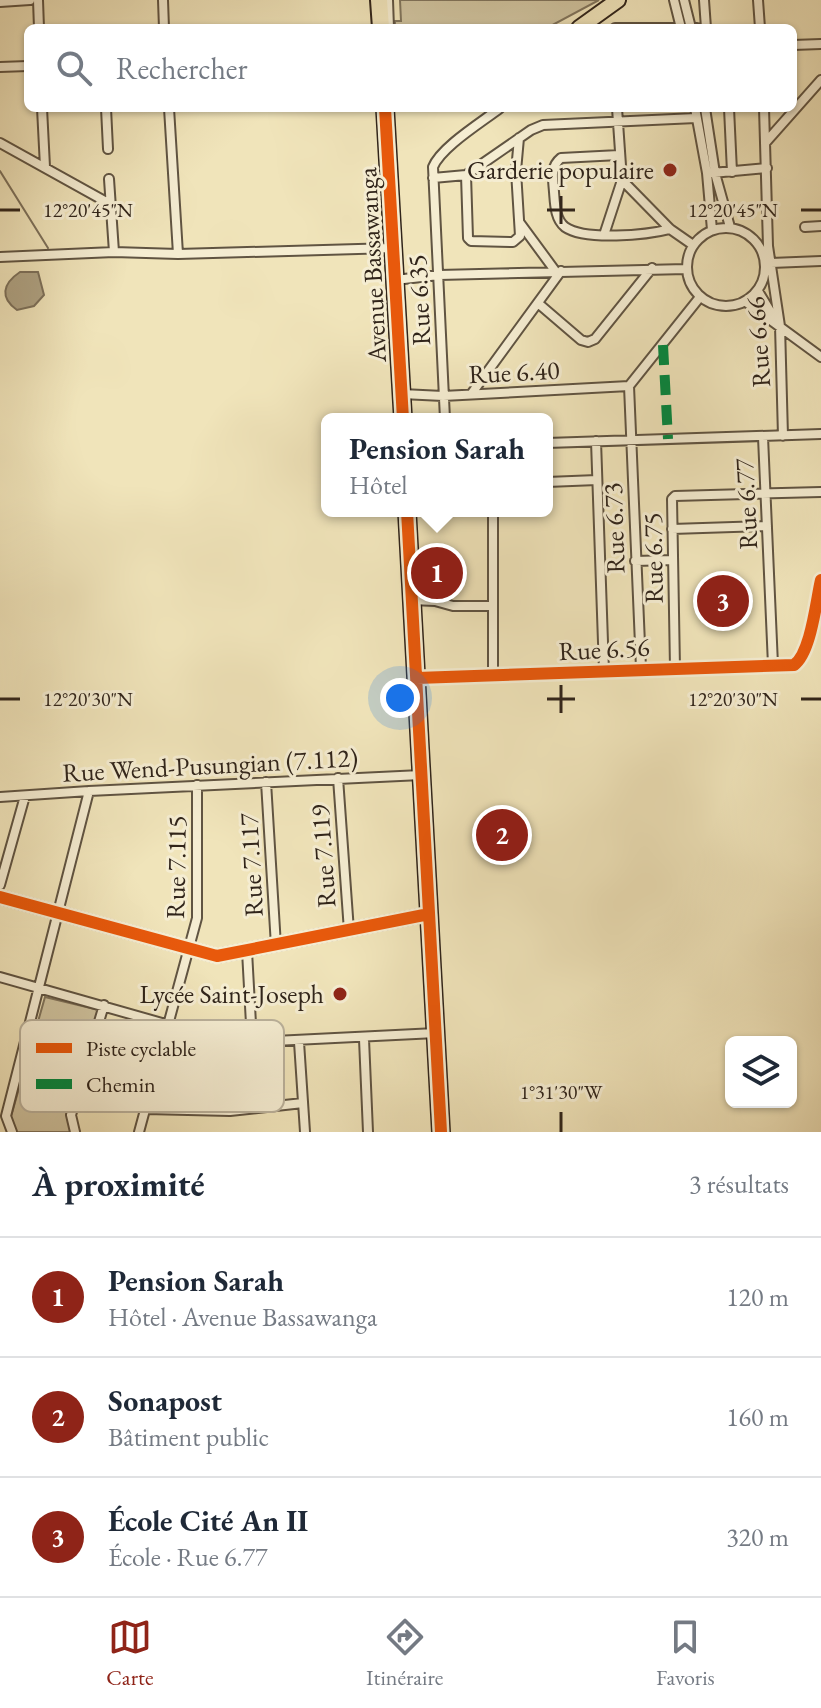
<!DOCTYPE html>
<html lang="fr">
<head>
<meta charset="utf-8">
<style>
	body { margin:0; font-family:"EB Garamond",serif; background:#f6f6f7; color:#1f2937 }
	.controls { position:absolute; right:24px; bottom:24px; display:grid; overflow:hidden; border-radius:12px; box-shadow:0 2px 6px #0004 }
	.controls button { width:72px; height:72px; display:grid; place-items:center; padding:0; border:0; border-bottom:2px solid #e0e1e3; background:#fff; color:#1f2937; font:40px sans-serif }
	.you { position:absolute; left:400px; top:698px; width:28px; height:28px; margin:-20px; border:6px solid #fff; border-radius:50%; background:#1a73e8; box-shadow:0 0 0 12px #1a73e833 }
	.badge { display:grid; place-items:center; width:52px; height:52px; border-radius:50%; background:#8f2418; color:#fff; font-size:26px; font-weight:700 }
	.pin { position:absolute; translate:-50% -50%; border:4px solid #fff; box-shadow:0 2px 8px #0006 }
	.popup { position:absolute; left:321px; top:413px; width:232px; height:104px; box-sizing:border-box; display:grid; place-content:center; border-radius:12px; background:#fff; filter:drop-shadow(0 2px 6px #0005); font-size:26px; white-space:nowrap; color:#747a83 }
	.popup b { font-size:30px; color:#1f2937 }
	.popup::after { content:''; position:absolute; left:50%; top:100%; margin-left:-16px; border:16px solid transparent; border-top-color:#fff }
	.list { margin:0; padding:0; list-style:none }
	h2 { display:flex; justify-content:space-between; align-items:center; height:104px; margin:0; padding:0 32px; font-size:34px }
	h2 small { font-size:26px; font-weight:400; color:#747a83 }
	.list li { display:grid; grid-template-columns:52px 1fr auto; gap:24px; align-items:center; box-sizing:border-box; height:120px; padding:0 32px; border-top:2px solid #e0e1e3 }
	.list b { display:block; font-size:30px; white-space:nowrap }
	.list p { margin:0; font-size:26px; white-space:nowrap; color:#747a83 }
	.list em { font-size:26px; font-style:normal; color:#747a83 }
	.icon { flex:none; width:44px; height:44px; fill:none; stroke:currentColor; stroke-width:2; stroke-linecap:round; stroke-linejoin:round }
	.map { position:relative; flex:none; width:821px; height:1132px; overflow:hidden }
	.search { position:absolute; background:#fff; box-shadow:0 2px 6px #0004; left:24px; right:24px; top:24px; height:88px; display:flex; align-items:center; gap:20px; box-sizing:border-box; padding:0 28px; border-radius:12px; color:#747a83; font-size:30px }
	.sheet { height:464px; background:#fff }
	nav { display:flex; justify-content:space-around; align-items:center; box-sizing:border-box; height:112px; border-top:2px solid #e0e1e3; background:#fff; font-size:22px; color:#747a83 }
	nav a { display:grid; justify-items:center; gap:4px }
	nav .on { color:#8f2418 }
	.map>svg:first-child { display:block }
</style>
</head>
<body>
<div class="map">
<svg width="821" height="1132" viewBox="0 0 821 1132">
	<rect width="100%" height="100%" fill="#f0e4ba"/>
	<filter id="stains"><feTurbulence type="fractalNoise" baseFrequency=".0025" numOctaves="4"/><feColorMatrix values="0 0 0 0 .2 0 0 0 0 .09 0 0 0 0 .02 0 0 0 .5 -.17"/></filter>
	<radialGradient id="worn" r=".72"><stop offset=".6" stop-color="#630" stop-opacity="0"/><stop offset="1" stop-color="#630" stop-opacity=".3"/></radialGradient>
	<path fill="#cfc39f" stroke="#80745c" stroke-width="2" d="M400,0H599L547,28H395V21H401Z
		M45,997L103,1011L73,1116L80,1132H16L10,1120Z"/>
	<path fill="#afa384" stroke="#7c705a" stroke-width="2" d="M20,272H38L44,295L34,306L17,310C0,298 2,284 20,272Z"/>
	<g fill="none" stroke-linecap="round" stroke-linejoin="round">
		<path stroke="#7c705a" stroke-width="2" d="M0,171L48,248"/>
		<defs>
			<path id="street" d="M38,0L39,28
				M163,0L164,28
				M388,0L389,28
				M674,0L681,28
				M684,0L691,28
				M704,0L706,28
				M758,0L760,28
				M0,2L30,0
				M615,28H697
				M793,45L821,44
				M0,67L28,66
				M42,108L45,167
				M106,108L108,149
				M169,108L178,254
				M617,108L622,180L670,229L693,245
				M695,108L707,173L712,230
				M705,108L715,173L730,227
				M729,108L732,172
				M764,108L768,246L780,326L783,436
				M766,142L821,80
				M0,143L110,204
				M619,155L561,158C550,167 553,178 554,192C555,204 555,219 565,227C585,241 647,235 670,229
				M712,173L767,168
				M466,175L468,238L471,241L513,242L520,236L516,171L519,138
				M433,178L466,175L531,130L543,125L696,118
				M109,179L114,252
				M520,223L556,272
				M805,227L821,226
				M687 267a39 39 0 1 1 78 0a39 39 0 1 1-78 0Z
				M604,235L622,180
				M0,257L114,252L178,254L393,248
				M771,263L821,261
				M395,280L439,275L686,269
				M758,291L775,319
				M746,302L821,357
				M539,304L581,340L588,342L595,339L652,268
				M629,386L641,668
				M629,386L700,297
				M472,393L561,271
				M402,394L443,396L629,386
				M445,419L433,167C441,147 482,122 500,108
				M763,437L773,665
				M596,441L604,671
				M547,443L821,434
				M547,482L597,480
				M493,511V677
				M672,529L767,526
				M635,561L673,560
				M412,600L435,601L453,606H492
				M675,668L672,499L675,496L821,492
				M417,678L794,665C811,653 816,601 821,580
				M338,778L349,931
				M266,782L276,946
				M0,797L89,791L421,775
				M0,885L25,796
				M247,951L252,1042
				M0,977L169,1025L252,1042L436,1033
				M364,1039L368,1132
				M299,1042L305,1132
				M146,1109L230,1111L303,1103
				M12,1132L6,1116L89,791
				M75,1132L71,1115L104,1005
				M139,1132L197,918V785"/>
			<path id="secondary" d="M0,897L217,956L429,914"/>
			<path id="primary" d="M579,28L618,0"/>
			<path id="highway" d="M379,0L381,28
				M385,108L403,419
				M407,511L441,1132"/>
		</defs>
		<use href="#street" stroke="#605442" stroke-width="12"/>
		<use href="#secondary" stroke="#30241a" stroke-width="16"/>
		<use href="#primary" stroke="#30241a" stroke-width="18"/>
		<use href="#highway" stroke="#30241a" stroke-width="20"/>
		<use href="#street" stroke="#f5edd2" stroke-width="8"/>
		<use href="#secondary" stroke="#f5edd2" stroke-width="12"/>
		<use href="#primary" stroke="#f0e4ba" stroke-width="14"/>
		<use href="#highway" stroke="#f0e4ba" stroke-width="16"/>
		<path stroke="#00873e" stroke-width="10" stroke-dasharray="20 10" stroke-linecap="butt" d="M663,345L668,439"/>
		<defs>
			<path id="cycleway" d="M385,108L403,419
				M407,511L441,1132
				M417,678L794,665C811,653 816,601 821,580
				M0,897L217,956L429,914"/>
		</defs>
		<use href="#cycleway" stroke="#f5edd2" stroke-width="17"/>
		<use href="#cycleway" stroke="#e8590c" stroke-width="12"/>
	</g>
	<path fill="none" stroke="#30241a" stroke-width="3" d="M561,196V224M0,210H20M547,210H575M801,210H821M561,685V713M0,699H20M547,699H575M801,699H821M561,1112V1132"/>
	<g fill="#8f2418" stroke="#f5edd2" stroke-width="3">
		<circle cx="670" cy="170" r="8"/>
		<circle cx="340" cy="994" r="8"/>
	</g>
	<g text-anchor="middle" stroke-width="6" stroke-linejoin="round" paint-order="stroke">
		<g font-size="26" fill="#30241a" stroke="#f5edd2" text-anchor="end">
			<text x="654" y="179">Garderie populaire</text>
			<text x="324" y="1003">Lycée Saint-Joseph</text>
		</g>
		<g font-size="26" fill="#30241a" stroke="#f5edd2">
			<text transform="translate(372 265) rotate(-93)" y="9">Avenue Bassawanga</text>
			<text transform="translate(419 300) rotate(-93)" y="9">Rue 6.35</text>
			<text transform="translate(758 342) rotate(-94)" y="9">Rue 6.66</text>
			<text transform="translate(514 372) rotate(-3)" y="9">Rue 6.40</text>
			<text transform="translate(746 504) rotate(-93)" y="9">Rue 6.77</text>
			<text transform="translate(614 528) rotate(-92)" y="9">Rue 6.73</text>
			<text transform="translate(653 558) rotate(-91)" y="9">Rue 6.75</text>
			<text transform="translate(604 649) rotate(-3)" y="9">Rue 6.56</text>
			<text transform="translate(210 765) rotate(-3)" y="9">Rue Wend-Pusungian (7.112)</text>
			<text transform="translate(323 856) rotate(-94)" y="9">Rue 7.119</text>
			<text transform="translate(251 865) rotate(-93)" y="9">Rue 7.117</text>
			<text transform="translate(176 867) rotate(-89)" y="9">Rue 7.115</text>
		</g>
	</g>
	<rect x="20" y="1020" width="264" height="92" rx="12" fill="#f5edd2" stroke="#bab19b" stroke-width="2"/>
	<rect x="36" y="1043" width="36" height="10" fill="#e8590c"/>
	<rect x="36" y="1079" width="36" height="10" fill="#00873e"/>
	<g font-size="22" fill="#30241a">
		<text x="86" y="1056">Piste cyclable</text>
		<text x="86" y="1092">Chemin</text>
	</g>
	<g font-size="20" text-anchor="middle" fill="#30241a" stroke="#f5edd2" stroke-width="6" stroke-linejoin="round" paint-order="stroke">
		<text x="88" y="217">12°20'45"N</text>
		<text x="733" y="217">12°20'45"N</text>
		<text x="88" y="706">12°20'30"N</text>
		<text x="733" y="706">12°20'30"N</text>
		<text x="561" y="1099">1°31'30"W</text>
	</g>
	<rect width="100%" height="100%" filter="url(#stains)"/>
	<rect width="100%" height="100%" fill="url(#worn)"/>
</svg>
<div class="controls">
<button><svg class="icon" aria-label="layers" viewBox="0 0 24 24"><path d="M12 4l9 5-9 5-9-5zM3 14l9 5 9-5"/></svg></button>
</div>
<div class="you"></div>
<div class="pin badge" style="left:437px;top:573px">1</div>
<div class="popup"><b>Pension Sarah</b>Hôtel</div>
<div class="pin badge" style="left:502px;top:835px">2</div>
<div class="pin badge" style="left:723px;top:601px">3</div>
<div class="search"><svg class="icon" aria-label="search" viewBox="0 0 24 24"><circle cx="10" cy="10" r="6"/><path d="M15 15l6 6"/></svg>Rechercher</div>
</div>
<section class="sheet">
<h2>À proximité<small>3 résultats</small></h2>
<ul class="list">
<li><span class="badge">1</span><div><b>Pension Sarah</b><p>Hôtel · Avenue Bassawanga</p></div><em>120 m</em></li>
<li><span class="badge">2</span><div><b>Sonapost</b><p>Bâtiment public</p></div><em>160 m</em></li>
<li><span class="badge">3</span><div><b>École Cité An II</b><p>École · Rue 6.77</p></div><em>320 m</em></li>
</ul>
</section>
<nav>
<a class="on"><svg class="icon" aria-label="map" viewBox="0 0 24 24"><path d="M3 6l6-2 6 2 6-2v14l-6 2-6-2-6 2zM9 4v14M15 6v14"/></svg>Carte</a>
<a><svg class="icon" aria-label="directions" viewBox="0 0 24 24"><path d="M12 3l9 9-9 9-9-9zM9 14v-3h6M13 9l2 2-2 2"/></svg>Itinéraire</a>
<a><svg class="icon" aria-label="saved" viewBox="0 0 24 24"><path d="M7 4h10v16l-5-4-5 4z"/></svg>Favoris</a>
</nav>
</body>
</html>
